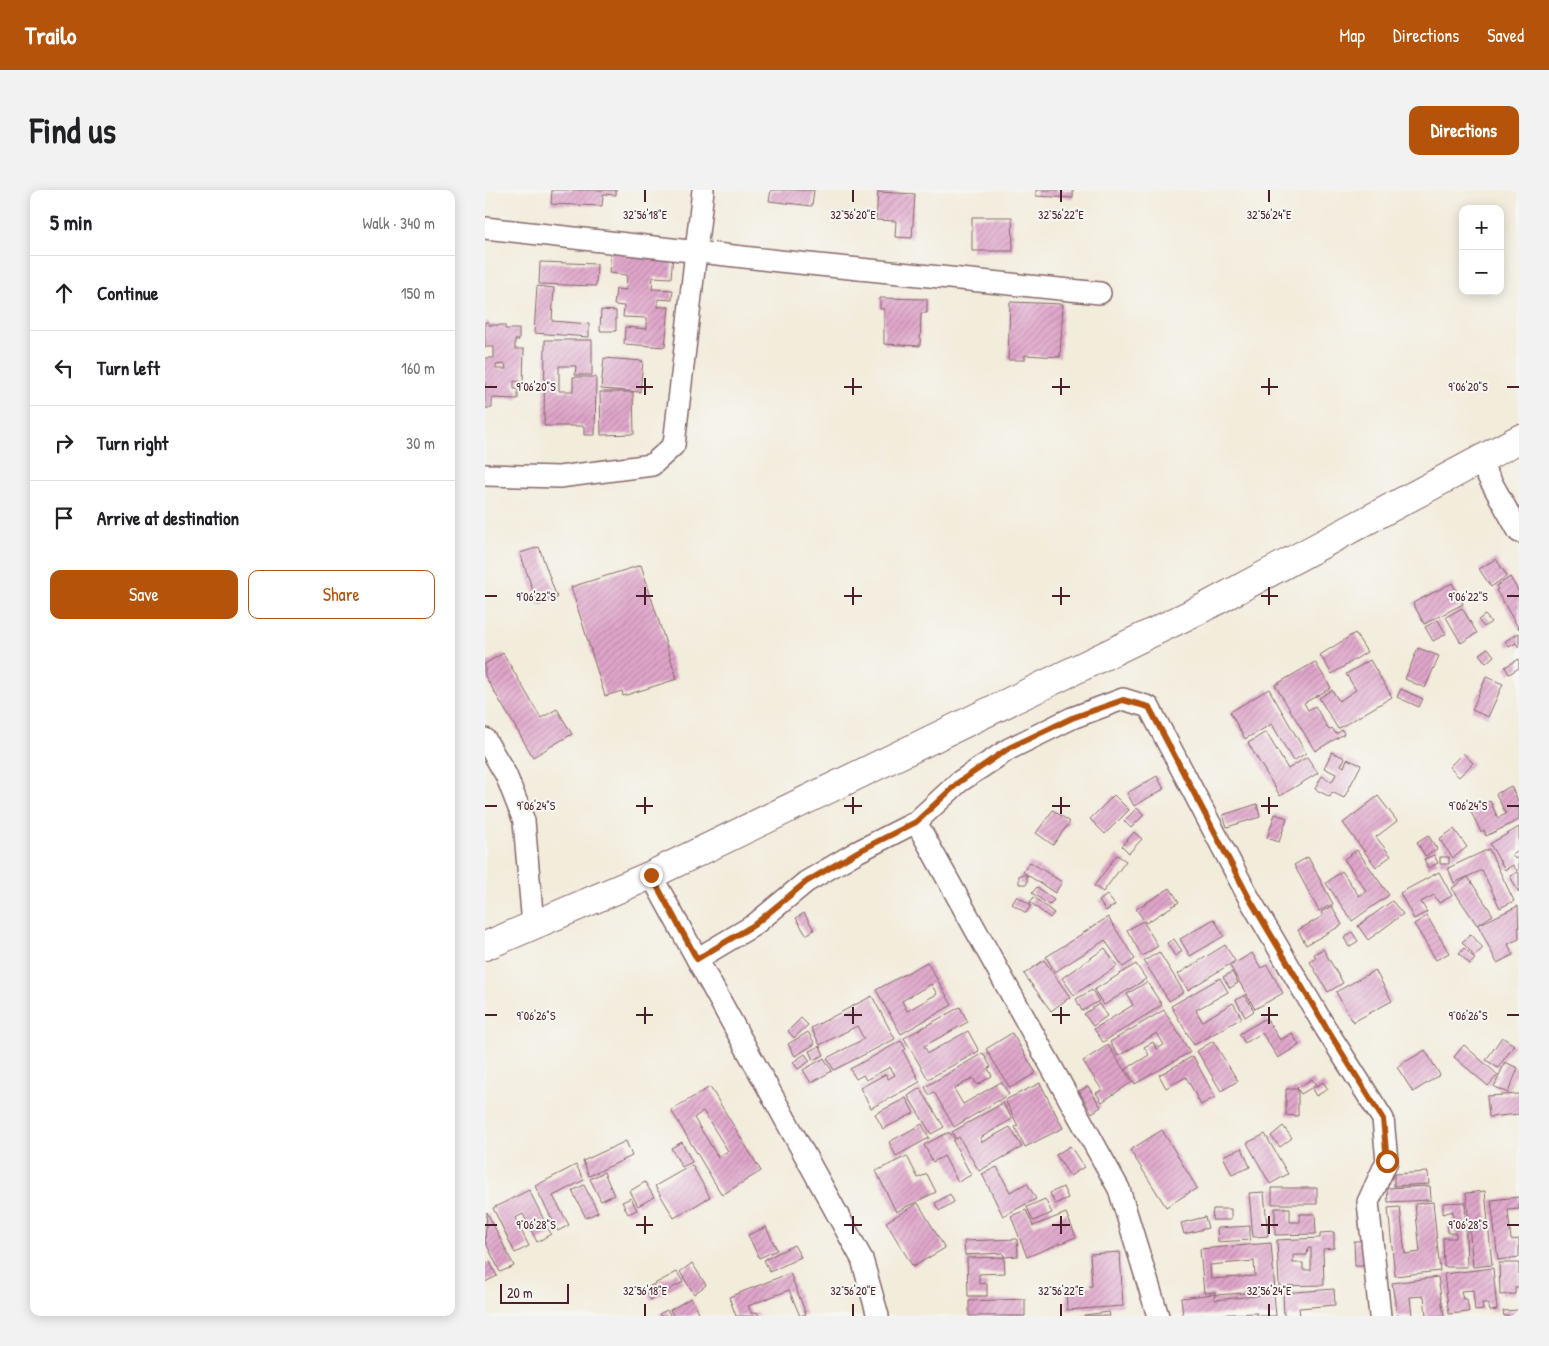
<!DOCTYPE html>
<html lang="en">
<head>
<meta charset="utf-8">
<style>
	body { margin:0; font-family:"Patrick Hand",sans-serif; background:#f2f2f2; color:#202124 }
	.controls { position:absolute; right:15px; top:15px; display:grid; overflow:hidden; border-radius:10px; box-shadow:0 2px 12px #0003 }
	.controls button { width:45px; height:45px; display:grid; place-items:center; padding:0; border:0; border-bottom:1px solid #e0e0e0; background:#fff; color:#202124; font:25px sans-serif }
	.scale { position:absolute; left:15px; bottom:12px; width:69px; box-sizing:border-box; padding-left:5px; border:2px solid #4a1f2b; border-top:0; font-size:14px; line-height:18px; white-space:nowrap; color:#4a1f2b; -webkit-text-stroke:4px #f6f6f2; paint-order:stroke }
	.stop { position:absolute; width:15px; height:15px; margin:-11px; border:4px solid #b45309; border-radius:50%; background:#fff }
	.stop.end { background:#b45309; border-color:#fff; box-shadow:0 1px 5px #0008 }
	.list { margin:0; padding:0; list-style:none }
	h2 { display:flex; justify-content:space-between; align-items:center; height:65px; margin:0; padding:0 20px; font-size:21px }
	h2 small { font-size:16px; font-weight:400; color:#757577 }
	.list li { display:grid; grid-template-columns:32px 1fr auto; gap:15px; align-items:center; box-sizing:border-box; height:75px; padding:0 20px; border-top:1px solid #e0e0e0 }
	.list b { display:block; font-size:19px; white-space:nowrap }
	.list em { font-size:16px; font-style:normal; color:#757577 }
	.actions { display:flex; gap:10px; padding:15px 20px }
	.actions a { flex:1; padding:11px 0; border:1px solid #b45309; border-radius:10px; text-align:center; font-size:18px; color:#b45309 }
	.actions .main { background:#b45309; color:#fff }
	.icon { flex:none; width:28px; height:28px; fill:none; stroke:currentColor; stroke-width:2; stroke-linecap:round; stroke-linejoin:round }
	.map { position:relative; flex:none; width:1034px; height:1126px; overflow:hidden; border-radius:10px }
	header { display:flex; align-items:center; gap:30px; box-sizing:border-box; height:70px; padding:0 25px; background:#b45309; color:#fff }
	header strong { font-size:24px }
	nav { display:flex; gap:28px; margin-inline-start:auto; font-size:18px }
	.intro { display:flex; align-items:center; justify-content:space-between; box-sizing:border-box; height:120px; padding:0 30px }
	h1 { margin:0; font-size:35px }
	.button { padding:12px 22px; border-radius:10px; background:#b45309; color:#fff; font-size:18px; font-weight:700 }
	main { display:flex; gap:30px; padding:0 30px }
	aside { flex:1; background:#fff; border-radius:10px; box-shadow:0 2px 12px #0003 }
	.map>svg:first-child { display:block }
</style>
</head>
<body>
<header>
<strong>Trailo</strong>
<nav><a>Map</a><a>Directions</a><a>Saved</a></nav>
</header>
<div class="intro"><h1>Find us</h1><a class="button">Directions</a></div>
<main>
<aside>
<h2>5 min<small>Walk · 340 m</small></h2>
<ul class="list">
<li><svg class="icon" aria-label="ahead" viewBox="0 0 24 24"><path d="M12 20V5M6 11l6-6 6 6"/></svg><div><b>Continue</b></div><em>150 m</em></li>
<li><svg class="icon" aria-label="left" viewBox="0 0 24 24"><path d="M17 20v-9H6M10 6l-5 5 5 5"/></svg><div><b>Turn left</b></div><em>160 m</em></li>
<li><svg class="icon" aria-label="right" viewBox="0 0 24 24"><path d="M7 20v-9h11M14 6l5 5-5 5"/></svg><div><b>Turn right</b></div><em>30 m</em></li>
<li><svg class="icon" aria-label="arrive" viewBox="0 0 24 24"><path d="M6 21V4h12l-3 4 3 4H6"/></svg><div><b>Arrive at destination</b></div></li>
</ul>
<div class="actions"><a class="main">Save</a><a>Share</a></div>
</aside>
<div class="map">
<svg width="1034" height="1126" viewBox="0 0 1034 1126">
	<defs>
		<pattern id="building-hatch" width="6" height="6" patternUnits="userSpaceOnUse" patternTransform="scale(1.25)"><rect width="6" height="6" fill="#e0a6cb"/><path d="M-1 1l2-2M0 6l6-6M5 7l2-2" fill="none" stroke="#b887a5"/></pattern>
	</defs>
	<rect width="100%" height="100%" fill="#f6f6f2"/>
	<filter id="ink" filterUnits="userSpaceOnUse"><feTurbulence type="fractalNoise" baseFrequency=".02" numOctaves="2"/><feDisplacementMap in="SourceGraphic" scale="10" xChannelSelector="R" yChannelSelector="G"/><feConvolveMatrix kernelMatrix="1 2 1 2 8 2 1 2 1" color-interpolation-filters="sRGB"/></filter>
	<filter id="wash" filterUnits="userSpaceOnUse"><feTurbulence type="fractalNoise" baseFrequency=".0096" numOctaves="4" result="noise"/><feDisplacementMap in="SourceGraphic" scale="20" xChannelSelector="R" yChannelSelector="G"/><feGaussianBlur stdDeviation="1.12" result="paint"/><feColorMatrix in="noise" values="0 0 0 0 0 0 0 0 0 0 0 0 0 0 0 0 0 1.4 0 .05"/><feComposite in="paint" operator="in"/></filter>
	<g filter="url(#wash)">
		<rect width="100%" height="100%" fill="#f2ecdb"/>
		<g id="blocks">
			<path fill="url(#building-hatch)" fill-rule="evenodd" d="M67,0H131V5L118,4L117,16L66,14Z
				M286,0H329L327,16L284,11Z
				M551,0H588V8L551,6Z
				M393,2L430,4L427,48L410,47L411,31L391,30Z
				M487,27H527L528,61H487Z
				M126,59L188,64L186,88L168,87L167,99L188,100L187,110L173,109V117H184L180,157L139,154L140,137L162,139V128L138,127L139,116L129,115L131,99L141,100L142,85L124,83Z
				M55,72L112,74L111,96L54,94Z
				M52,96L69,98L67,131L104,134V147L49,143Z
				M395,108L442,109V123H436L435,156L399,154V119H395Z
				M525,112L578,114L575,167L540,165V170H523Z
				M116,120L131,121V141H115Z
				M0,132H4V135H20V139H34V150H30V159H39L38,192L29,191V199H33V209L7,208V218H0V168H9V157H0ZM20,174L21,179H11V175Z
				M60,150H107V185H90L91,176H74V201H88V187H111L110,245H99V236H59Z
				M119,168L158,171L155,202L116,199Z
				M115,202H148L149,244L116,245Z
				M54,357L72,408L53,415L35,363Z
				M1011,369L1022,386L1006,397L994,379Z
				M156,375L192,489L138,506L137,501L120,506L86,397Z
				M1025,387L1034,402V439L1011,400L1013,399L1011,396Z
				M967,393L978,414L939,434L928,413Z
				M977,418L992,443L976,453L961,427Z
				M1000,425L1006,432L999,437L993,430Z
				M953,430L961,444L948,451L940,437Z
				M870,443L882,462L847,484L835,465Z
				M1034,443V458L1031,453L1024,457L1020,451Z
				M933,458L954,466L940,498L920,489Z
				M1003,458L1009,466L1001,473L994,464Z
				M18,463L56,528L72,519L87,544L48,567L0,486V474Z
				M1034,469V478L1024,484L1020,477Z
				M885,470L907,507L853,539L834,508L847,500L854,511L871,500L861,484Z
				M830,472L846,498L819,513L823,520L830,516L844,540L847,538L851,544L857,540L859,544L830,561L790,495Z
				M1001,487L1018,494L1003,527L987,520Z
				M784,499L821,563L808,571L787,534L760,549L745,522Z
				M916,499L938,509L934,517L912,507Z
				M781,542L803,579L822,567L833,583L795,606L763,553Z
				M847,562L860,568L856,575L859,577L862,569L876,575L859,608L847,602L845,607L830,599L837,586L847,592L851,584L839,578Z
				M978,563L988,573L974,587L964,577Z
				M672,586L679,599L649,616L642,603Z
				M1026,596L1034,613V630L1001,646L999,640L996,642L985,620L1005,611L1013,628L1021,624L1011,604Z
				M629,605L644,620L620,644L605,629Z
				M893,606L912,631L891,647L906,666L891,677L858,633Z
				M772,614L775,627L742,637L738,625Z
				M652,618L659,625L646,638L639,631Z
				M568,620L585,632L568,655L551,643Z
				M790,624L802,628L794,652L782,648Z
				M1034,637V660L1027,664L1030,669L1034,666V680L1032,681L1028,675L1020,680L1005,654Z
				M969,639L982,657L968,668L954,649Z
				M649,642L657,649L644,663L637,656Z
				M943,645L952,659L940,666L932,652Z
				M1004,659L1029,711L1015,718L997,680L969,693L963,678Z
				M872,660L904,705L867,731L841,693L857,681L874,706L881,701L859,669Z
				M632,665L641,671L618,702L609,696Z
				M949,665L953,673L943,678L939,669Z
				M823,667L848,714L834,721L809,675Z
				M955,667H964V674H955Z
				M545,672L577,692L570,703L538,682Z
				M954,682L967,706L954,713L949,705L936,712L942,722L929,729L915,703Z
				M1033,682L1034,683V703L1025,686Z
				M534,685H542V694H534Z
				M983,687L1008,725L992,735L967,698Z
				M552,697L569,710L564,715L547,703Z
				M685,698L694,712L661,733L651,719Z
				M622,705L630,715L621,721L614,711Z
				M532,706L546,715L541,723L527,714Z
				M549,707L569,723L565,728L545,712Z
				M907,711L918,724L883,750L873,736Z
				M847,716L857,735L821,755L813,740L838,726L836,722Z
				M1033,716L1034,749L1023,754L1028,765L1012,773L993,735Z
				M319,723L329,740L321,745L311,728Z
				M942,726L964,763L951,770L929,734Z
				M623,727L650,769L638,777L620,750L570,782L561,767Z
				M729,729L739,746L705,766L695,749Z
				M658,731L673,756L657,766L642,740Z
				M867,742L873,751L864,757L859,748Z
				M986,744L998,758L989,766L977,752Z
				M689,749L697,761L690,766L682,753Z
				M740,755L750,771L703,800L693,784Z
				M620,758L632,776L589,805L577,788Z
				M979,758L990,769L985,774L974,764Z
				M838,759L858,793L843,802L825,772L831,768L829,764Z
				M674,762L699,802L684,811L659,771Z
				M767,763L776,778L782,775L798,803L770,819L745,776Z
				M559,770L585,807L566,821L539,784Z
				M442,772L467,815L416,844L391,800ZM446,794L452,804L422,821L417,811Z
				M651,774L661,789L619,815L609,800Z
				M890,780L907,811L868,832L851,802Z
				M747,782L753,793L745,798L738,787Z
				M735,788L743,802L711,820L717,831L748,813L757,828L709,855L686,816Z
				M662,792L677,815L618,852L609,839L648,815L642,804Z
				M607,800L614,811L597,821L591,809Z
				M760,805L769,821L760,827L751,810Z
				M387,806L410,849L349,880L342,868L379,849L372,836L335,855L326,838Z
				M614,814L622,826L608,836L599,824Z
				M475,817L483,832L439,856L443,863L483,841L494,861L443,889L419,848Z
				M679,820L705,862L650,894L641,879L664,865L659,857L668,852L672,859L679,855L672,843L633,866L625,852Z
				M316,828L323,835L309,848L303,841Z
				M781,828L795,850L807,843L814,855L793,868L777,843L760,853L754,844Z
				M323,842L330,854L310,866L303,854Z
				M527,843L551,883L525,898L501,859Z
				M1017,847L1029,855L1013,878L1001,870Z
				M416,851L421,859L418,861L435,892L386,918L375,898L401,884L403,889L410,885L405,877L381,890L378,885L371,889L365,879Z
				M728,851L753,891L736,901L712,861Z
				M623,855L647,892L617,912L611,903L617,900L598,871Z
				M979,855L1013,885L1003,896L969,867Z
				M335,856L339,865L328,870L324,861Z
				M940,860L955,885L928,902L912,877Z
				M498,863L506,877L503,878L507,886L492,895L488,888L469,899L478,914L516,892L524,904L469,937L449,902L444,905L440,897Z
				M320,864L325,871L313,879L308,872Z
				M708,866L730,907L716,915L701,887L681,898L674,885Z
				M339,868L347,881L326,893L318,880Z
				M1020,872L1033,878L1023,903L1009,897Z
				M827,889L831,895L816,904L812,898Z
				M838,892L843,899L831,906L827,899Z
				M555,893L578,938L540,957L530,937L533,936L520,910Z
				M603,896L616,917L607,923L594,901Z
				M225,897L276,981L237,1005L186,920ZM218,921L243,961L233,967L209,928Z
				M435,898L459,937L446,944L423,906Z
				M801,899H813V926L801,925Z
				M1034,904V924L1004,927L1002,906Z
				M421,908L429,923L398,939L390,924Z
				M518,913L527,929L495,948L497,952L525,937L537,957L494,981L474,947L471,949L467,942Z
				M437,934L444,948L411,966L404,952Z
				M798,936L807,948L795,957L786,946Z
				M677,940L712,998L681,1017L645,960Z
				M462,943H465L470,950L468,951L486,985L473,992L459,966L448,972L439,955Z
				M780,944L803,984L785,994L762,953Z
				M141,951L147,966L104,986L98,971Z
				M197,952L207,972L197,977L186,958Z
				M585,956L599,977L585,986L571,965Z
				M757,958L765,977L747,985L738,966Z
				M422,966L433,988L442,984L451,1002L411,1022L391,981Z
				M91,975L99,990L68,1006L84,1035L73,1041L50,996Z
				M207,975L225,1007L189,1028L170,996Z
				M512,977L525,1002L542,993L551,1009L518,1026L497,984Z
				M119,982L129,1005L116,1011L105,989Z
				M943,982L944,994L909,996V984Z
				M160,992L169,1007L153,1016L145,1001Z
				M99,995L113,1022L101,1028L87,1001Z
				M945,996L946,1010L903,1012L902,998Z
				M578,997L583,1008L570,1014L565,1003Z
				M787,998H832V1014H787Z
				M44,1000L66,1044L52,1052L38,1024L30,1028L44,1056L30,1063L8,1018Z
				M1000,1001L1007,1075L988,1077L981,1003Z
				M779,1002L783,1046L768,1047L764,1003Z
				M465,1004L469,1012L454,1021L450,1013Z
				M1034,1007V1019L1023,1020L1026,1050L1034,1049V1067L1013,1070L1006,1010Z
				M146,1008L152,1020L143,1024L137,1012Z
				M560,1009L567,1023L548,1031L542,1017Z
				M948,1012L955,1081L910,1086L903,1018L915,1017L920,1064L935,1062L930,1014Z
				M980,1012L982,1077H959L958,1048H971V1043H963V1035L968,1034V1021L958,1024V1013Z
				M433,1013L460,1058L428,1077L401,1032Z
				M790,1018H805V1032H815V1024H830L831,1044L790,1045Z
				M728,1019H746V1030H727Z
				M541,1020L548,1036L581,1023L591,1047L542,1067L526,1026Z
				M2,1022L29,1076L15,1082L0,1051Z
				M720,1027L723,1038L699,1044L696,1033Z
				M765,1036V1050L733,1052L732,1038Z
				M281,1037L292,1060L274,1068L263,1045Z
				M849,1042V1058L838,1059L839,1095L794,1096L792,1050L835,1048V1043ZM823,1058H826V1080H818V1073H808V1065H822Z
				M532,1049L533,1066L519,1067L518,1063L480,1065L479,1051Z
				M869,1051H885V1076H870Z
				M786,1053L790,1101L730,1105V1102L719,1103L715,1059ZM769,1071L770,1086L726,1089L725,1075Z
				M309,1055L316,1067L285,1082L279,1070Z
				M635,1062L638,1116L582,1120L581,1098L607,1096L605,1064Z
				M519,1067L520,1083L494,1084V1094L502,1093V1106H483L482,1068Z
				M5,1072L12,1086L0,1092V1074Z
				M207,1073L221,1095L209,1104L195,1082Z
				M1014,1073H1034V1097H1030V1104L1015,1105Z
				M1008,1078L1012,1120L1005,1121L1003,1113H997L998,1120L990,1121L988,1100L976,1101L978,1109H982L984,1122L964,1124L959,1084Z
				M192,1082L198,1092L166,1110L160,1099Z
				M305,1083L321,1124L315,1126L304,1100L263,1116L267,1124L272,1122L274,1126H251L244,1107Z
				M953,1087L959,1126H941L939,1106L925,1107L927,1126H912L907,1093Z
				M849,1099L850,1115L814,1118L815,1126H799L798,1103Z
				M729,1104L730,1110L789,1104L791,1126H772V1123L698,1126L696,1108Z
				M206,1108L214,1122L206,1126H189L185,1120Z
				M540,1109V1126H484V1111Z
				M182,1120L186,1126H175L174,1124Z
				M1034,1120V1126H1019L1018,1121Z
				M624,1122L625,1126H599V1125Z"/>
		</g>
	</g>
	<g filter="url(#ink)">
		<use href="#blocks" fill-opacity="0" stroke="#856769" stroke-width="1"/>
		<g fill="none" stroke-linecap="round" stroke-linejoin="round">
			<defs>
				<path id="minor" d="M0,38L294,71L615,103
					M994,270L1034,342
					M0,285L74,287L167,275L189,255L218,0
					M0,549L21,585L39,631L48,735
					M431,632L634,999L673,1126
					M166,685L377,1069L393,1126
					M212,769L269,735L321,692L372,662L431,632L474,592L524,559L587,528L638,509L664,517L764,708L841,839L898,929L902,971L883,1012L895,1126"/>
				<path id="trunk" d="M0,756L166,685L720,417L1034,249"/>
			</defs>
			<use href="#minor" stroke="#856769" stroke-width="24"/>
			<use href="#trunk" stroke="#856769" stroke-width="30"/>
			<use href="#minor" stroke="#fff" stroke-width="21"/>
			<use href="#trunk" stroke="#fff" stroke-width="28"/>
		</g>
	</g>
	<g fill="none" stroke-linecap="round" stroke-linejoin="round" filter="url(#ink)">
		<path stroke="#b45309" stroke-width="6" d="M166,685L212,769L269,735L321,692L372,662L431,632L474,592L524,558L587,528L638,510L664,517L764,708L842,839L898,929L902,971"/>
	</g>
	<path fill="none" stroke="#4a1f2b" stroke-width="2" d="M160,0V12M368,0V12M576,0V12M784,0V12M160,188V205M368,188V205M576,188V205M784,188V205M0,197H12M151,197H168M359,197H377M567,197H585M776,197H793M1022,197H1034M160,397V415M368,397V415M576,397V415M784,397V415M0,406H12M151,406H168M359,406H377M567,406H585M776,406H793M1022,406H1034M160,607V624M368,607V624M576,607V624M784,607V624M0,616H12M151,616H168M359,616H377M567,616H585M776,616H793M1022,616H1034M160,817V834M368,817V834M576,817V834M784,817V834M0,825H12M151,825H168M359,825H377M567,825H585M776,825H793M1022,825H1034M160,1026V1044M368,1026V1044M576,1026V1044M784,1026V1044M0,1035H12M151,1035H168M359,1035H377M567,1035H585M776,1035H793M1022,1035H1034M160,1114V1126M368,1114V1126M576,1114V1126M784,1114V1126"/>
	<g font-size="12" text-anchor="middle" fill="#4a1f2b" stroke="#f6f6f2" stroke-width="4" stroke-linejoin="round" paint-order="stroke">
		<text x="160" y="29">32°56'18"E</text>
		<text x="368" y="29">32°56'20"E</text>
		<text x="576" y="29">32°56'22"E</text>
		<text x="784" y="29">32°56'24"E</text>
		<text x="51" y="201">9°06'20"S</text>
		<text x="983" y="201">9°06'20"S</text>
		<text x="51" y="411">9°06'22"S</text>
		<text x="983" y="411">9°06'22"S</text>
		<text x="51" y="620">9°06'24"S</text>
		<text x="983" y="620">9°06'24"S</text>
		<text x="51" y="830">9°06'26"S</text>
		<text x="983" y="830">9°06'26"S</text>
		<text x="51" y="1039">9°06'28"S</text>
		<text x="983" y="1039">9°06'28"S</text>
		<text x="160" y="1105">32°56'18"E</text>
		<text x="368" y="1105">32°56'20"E</text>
		<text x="576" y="1105">32°56'22"E</text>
		<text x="784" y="1105">32°56'24"E</text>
	</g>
</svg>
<div class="controls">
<button>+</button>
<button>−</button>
</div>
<div class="scale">20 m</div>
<div class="stop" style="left:902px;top:971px"></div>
<div class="stop end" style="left:166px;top:685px"></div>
</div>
</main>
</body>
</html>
